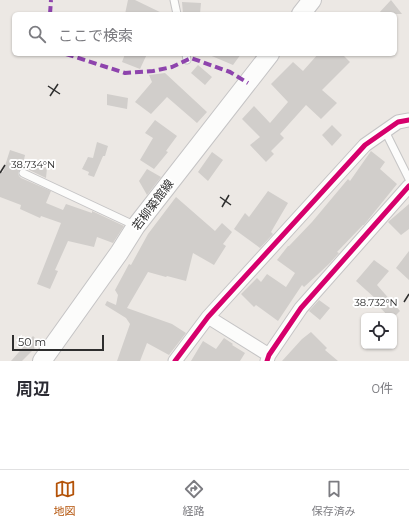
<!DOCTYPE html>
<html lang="ja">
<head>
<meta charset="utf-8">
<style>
	body { margin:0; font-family:Montserrat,"Noto Sans JP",sans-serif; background:#f2f2f3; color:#2b2b33 }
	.controls { position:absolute; right:12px; bottom:12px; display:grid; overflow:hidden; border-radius:6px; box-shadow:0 1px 3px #0004 }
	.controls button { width:36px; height:36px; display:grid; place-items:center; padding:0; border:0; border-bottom:1px solid #e1e1e2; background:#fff; color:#2b2b33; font:20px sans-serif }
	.scale { position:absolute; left:12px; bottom:10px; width:92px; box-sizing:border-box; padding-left:4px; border:2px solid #2e2e2e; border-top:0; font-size:11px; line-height:14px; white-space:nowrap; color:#2e2e2e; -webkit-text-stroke:3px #fff; paint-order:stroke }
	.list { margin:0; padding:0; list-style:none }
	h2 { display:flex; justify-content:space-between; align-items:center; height:52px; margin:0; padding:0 16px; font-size:17px }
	h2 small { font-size:13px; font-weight:400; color:#7c7c81 }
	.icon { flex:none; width:22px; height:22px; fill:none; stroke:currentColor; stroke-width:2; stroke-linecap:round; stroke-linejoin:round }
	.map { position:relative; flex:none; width:409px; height:361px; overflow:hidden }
	.search { position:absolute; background:#fff; box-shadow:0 1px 3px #0004; left:12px; right:12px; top:12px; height:44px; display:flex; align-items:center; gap:10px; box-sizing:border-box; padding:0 14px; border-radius:6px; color:#7c7c81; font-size:15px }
	.sheet { height:108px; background:#fff }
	nav { display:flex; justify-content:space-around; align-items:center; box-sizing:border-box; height:56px; border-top:1px solid #e1e1e2; background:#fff; font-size:11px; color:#7c7c81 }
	nav a { display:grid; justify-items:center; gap:2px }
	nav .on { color:#b45309 }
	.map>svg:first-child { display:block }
</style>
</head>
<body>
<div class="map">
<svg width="409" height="361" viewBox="0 0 409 361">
	<rect width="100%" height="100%" fill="#ece8e4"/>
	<path fill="#d1cecb" d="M128,0H135L164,14H125Z
		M391,0L402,14H378Z
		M182,2L201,3L200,14H183Z
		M125,54H147L140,69L122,62Z
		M207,54H241L233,65Z
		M318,54H342L350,62L322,90L337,103L321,119L306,105L280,134L284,138L271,151L274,154L266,162L250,145L260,137L242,119L254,106L270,123L288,102L271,84L293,62L303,71Z
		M198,65L212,77L205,85L191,73Z
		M165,73L207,112L197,123L167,97L151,114L135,102L152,82L149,75Z
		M107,94L128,98L127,109L107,105Z
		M155,120L177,136L166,151L168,152L154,169L140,160L153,138L145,133Z
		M332,125L342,135L332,146L322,135Z
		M97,142L108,146L105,156H103L94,177L88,175L89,172L82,169L88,157L93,158Z
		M10,150L25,155L24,160L47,168L46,178L25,168L20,169L18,173L19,176L21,178L51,191L46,203L63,210L66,204L92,213V211L124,226L113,243L97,237L94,247L68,241L55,270L58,271L50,289L37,284L61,223L41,216L40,218L20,209L21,205L0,197V171L3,172Z
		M371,151L385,162L380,169L397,184L364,225H363L337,252L339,253L329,264L304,287L302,285L278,321L256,305L254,307L241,294L257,278L261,282L267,274L286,287L295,273L277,260L288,246H289L312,222L348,179L350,181Z
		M212,152L223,160L208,181L198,172Z
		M147,169L161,177L147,195L139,181Z
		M268,191L288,203L271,232L273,234L260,248L234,229L245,213L249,217Z
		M176,197L215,231L222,223L232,232L223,244L226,246L214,265L193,253L186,281L167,276L166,277L148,272L127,308L172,324L186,333L169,355L147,343L140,361H117L130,324L126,318L105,305L107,301L116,305L118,295L115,290L129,264L131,265L148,234Z
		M409,204V229L401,235L388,222Z
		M409,251V280L396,268Z
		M374,260L389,271L377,285L400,311L395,316H388L375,302L376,299L356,281Z
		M319,300L330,308L320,320L309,311Z
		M311,332L327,348L325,350L338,361H282L302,339Z
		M33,336L40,343L22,361H11Z
		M224,338L233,344L232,345L245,353L240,361H191L203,341L216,349Z"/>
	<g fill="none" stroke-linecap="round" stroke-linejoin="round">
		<defs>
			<path id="service" d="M174,0L177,14
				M186,54L187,60
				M385,131L409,179
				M23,173L136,226"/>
			<path id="minor" d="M208,317L269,355
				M175,361L208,317L365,145L398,122L409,120
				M267,361L269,355L301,308L409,186"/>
			<path id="secondary" d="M301,14L312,0
				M42,361L119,253L136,226L270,54"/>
		</defs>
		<use href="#service" stroke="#c5c4c5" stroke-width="9"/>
		<use href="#minor" stroke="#c5c4c5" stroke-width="15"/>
		<use href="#secondary" stroke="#c5c4c5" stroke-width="20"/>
		<use href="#service" stroke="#fcfcfb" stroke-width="7"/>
		<use href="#minor" stroke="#fcfcfb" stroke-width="13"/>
		<use href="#secondary" stroke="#fcfcfb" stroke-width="18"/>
		<path stroke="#8e44ad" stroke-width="4" stroke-dasharray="8 4" stroke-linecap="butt" d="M50,14L51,0
			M66,54L125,73L153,71L172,67L191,58L230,72L248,83"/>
		<defs>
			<path id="cycleway" d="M175,361L208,317L365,145L398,122L409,120
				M267,361L269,355L301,308L409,186"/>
		</defs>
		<use href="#cycleway" stroke="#fff" stroke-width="8"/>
		<use href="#cycleway" stroke="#d6006c" stroke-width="5"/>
	</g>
	<path fill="none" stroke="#2e2e2e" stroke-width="1.5" d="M48,86L60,94M50,96L58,84M0,173L5,165M220,197L231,205M222,207L229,195M404,302L409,294"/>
	<g text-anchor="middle" stroke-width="4" stroke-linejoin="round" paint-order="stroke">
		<g font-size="12" fill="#2e2e2e" stroke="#fff">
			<text transform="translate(153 205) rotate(-53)" y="4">若柳築館線</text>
		</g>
	</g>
	<g font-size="10" text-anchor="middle" fill="#2e2e2e" stroke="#fff" stroke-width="4" stroke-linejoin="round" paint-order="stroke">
		<text x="33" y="168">38.734°N</text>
		<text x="376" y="306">38.732°N</text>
	</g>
</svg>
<div class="controls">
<button><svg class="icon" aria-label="locate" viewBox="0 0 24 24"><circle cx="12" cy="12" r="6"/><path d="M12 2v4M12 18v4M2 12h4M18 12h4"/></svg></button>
</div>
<div class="scale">50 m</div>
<div class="search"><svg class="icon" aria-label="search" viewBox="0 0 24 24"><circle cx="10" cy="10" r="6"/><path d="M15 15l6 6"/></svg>ここで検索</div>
</div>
<section class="sheet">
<h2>周辺<small>0件</small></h2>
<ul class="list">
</ul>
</section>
<nav>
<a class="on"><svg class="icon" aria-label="map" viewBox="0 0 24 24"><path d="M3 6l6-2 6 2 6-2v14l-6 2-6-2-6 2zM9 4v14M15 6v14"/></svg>地図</a>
<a><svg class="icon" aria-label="directions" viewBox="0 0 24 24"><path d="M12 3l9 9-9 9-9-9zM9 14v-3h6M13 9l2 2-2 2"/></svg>経路</a>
<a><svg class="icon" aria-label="saved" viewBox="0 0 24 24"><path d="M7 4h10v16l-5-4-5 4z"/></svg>保存済み</a>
</nav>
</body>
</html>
